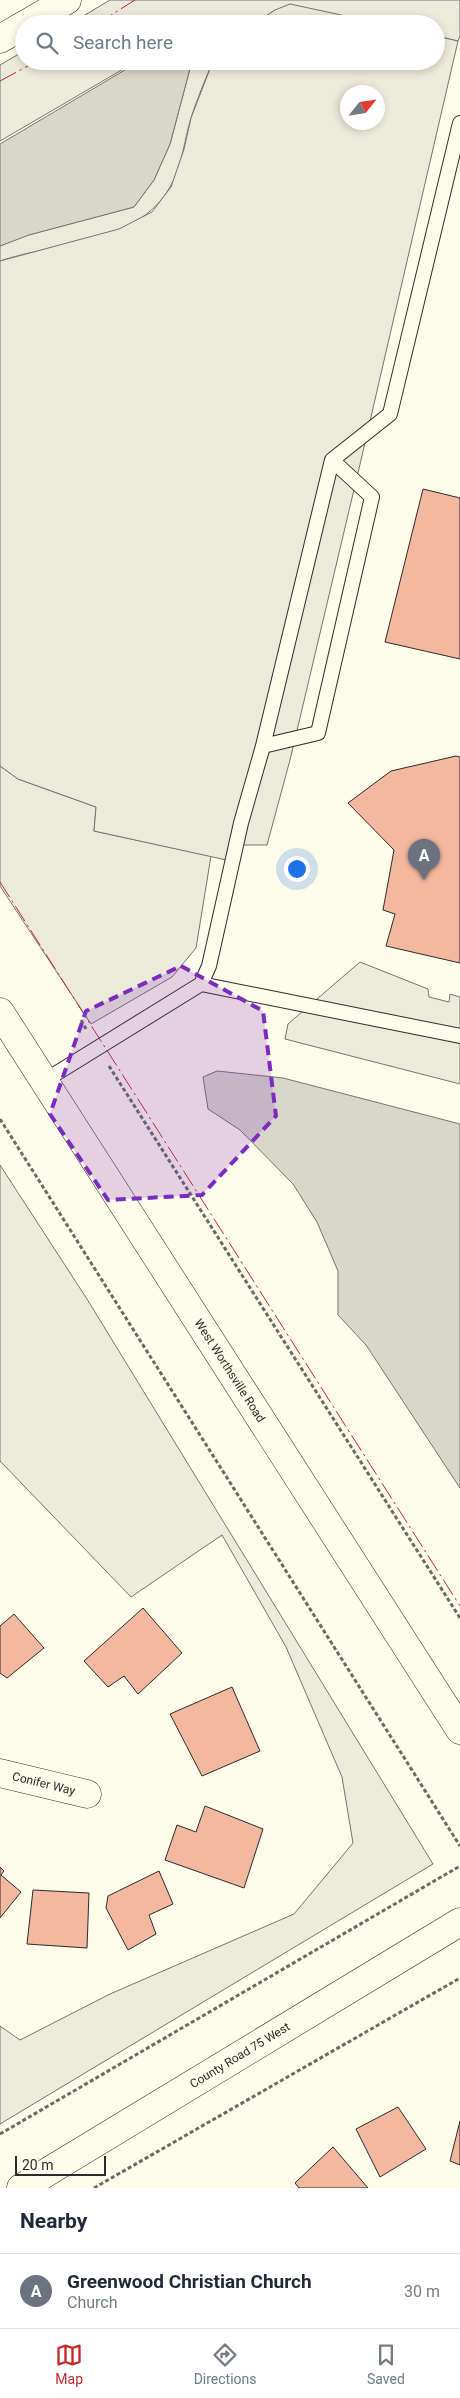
<!DOCTYPE html>
<html lang="en">
<head>
<meta charset="utf-8">
<style>
	body { margin:0; font-family:Roboto,sans-serif; background:#f6f6f7; color:#1f2937 }
	.compass { position:absolute; left:340px; top:85px; width:45px; height:45px; border-radius:50%; background:#fff; box-shadow:0 2px 8px #0003; rotate:60deg }
	.scale { position:absolute; left:15px; bottom:12px; width:91px; box-sizing:border-box; padding-left:5px; border:2px solid #2b2b2b; border-top:0; font-size:14px; line-height:18px; white-space:nowrap; color:#2b2b2b; -webkit-text-stroke:4px #fdfbea; paint-order:stroke }
	.you { position:absolute; left:296px; top:868px; width:18px; height:18px; margin:-12px; border:4px solid #fff; border-radius:50%; background:#1a73e8; box-shadow:0 0 0 8px #1a73e833 }
	.badge { display:grid; place-items:center; width:32px; height:32px; border-radius:50%; background:#c62828; color:#fff; font-size:16px; font-weight:700 }
	.pin { position:absolute; translate:-50% -41px; filter:drop-shadow(0 1px 2px #0008) }
	.pin::after { content:''; position:absolute; top:26px; width:18px; height:15px; background:inherit; clip-path:polygon(0 0,100% 0,50% 100%) }
	.list { margin:0; padding:0; list-style:none }
	h2 { display:flex; justify-content:space-between; align-items:center; height:65px; margin:0; padding:0 20px; font-size:21px }
	h2 small { font-size:16px; font-weight:400; color:#747a83 }
	.list li { display:grid; grid-template-columns:32px 1fr auto; gap:15px; align-items:center; box-sizing:border-box; height:75px; padding:0 20px; border-top:1px solid #e0e1e3 }
	.list b { display:block; font-size:19px; white-space:nowrap }
	.list p { margin:0; font-size:16px; white-space:nowrap; color:#747a83 }
	.list em { font-size:16px; font-style:normal; color:#747a83 }
	.icon { flex:none; width:28px; height:28px; fill:none; stroke:currentColor; stroke-width:2; stroke-linecap:round; stroke-linejoin:round }
	.map { position:relative; flex:none; width:460px; height:2188px; overflow:hidden }
	.search { position:absolute; background:#fff; box-shadow:0 2px 8px #0003; left:15px; right:15px; top:15px; height:55px; display:flex; align-items:center; gap:12px; box-sizing:border-box; padding:0 18px; border-radius:28px; color:#747a83; font-size:19px }
	.sheet { height:140px; background:#fff }
	nav { display:flex; justify-content:space-around; align-items:center; box-sizing:border-box; height:70px; border-top:1px solid #e0e1e3; background:#fff; font-size:14px; color:#747a83 }
	nav a { display:grid; justify-items:center; gap:2px }
	nav .on { color:#c62828 }
	.map>svg:first-child { display:block }
</style>
</head>
<body>
<div class="map">
<svg width="460" height="2188" viewBox="0 0 460 2188">
	<rect width="100%" height="100%" fill="#fdfbea"/>
	<path fill="#ecebdb" stroke="#74746e" d="M110,0H460V36L458,41L436,36V24H381L275,10L254,24H209L214,17L201,24H70Z
		M24,51V61H137L0,141V65Z
		M192,61H213C205,80 197,99 191,118C184,141 182,167 170,187C137,245 56,242 0,261V246L24,236L134,207L154,180L170,144Z
		M0,766L18,779L96,807L94,831L211,856L196,948L172,977L91,1024L0,886Z
		M0,1165L87,1299L433,1864L0,2124V2026L20,2040L110,1994L294,1914L353,1843L342,1777L286,1647L222,1535L131,1597L0,1461Z"/>
	<path fill="#eceadb" stroke="#74746e" fill-rule="evenodd" d="M290,4L374,22L382,24H254L275,10Z
		M436,36L458,41L361,460L290,760L267,845H239L231,861L94,831L96,807L18,779L0,766V261L119,229L152,212L171,187L184,149L191,118L213,61H436ZM348,92H378V122H348Z
		M360,962L428,989L429,997L449,1002L450,994L460,997V1084L285,1039L288,1024Z"/>
	<path fill="#d8d7c9" stroke="#74746e" d="M140,61H192L170,144L154,180L134,207L29,235L0,246V144Z
		M217,1071L283,1078L460,1124V1488L366,1345L338,1315V1271L317,1222L293,1184L240,1130L208,1109L203,1077Z"/>
	<path fill="#f2b8a0" stroke="#2b2b2b" d="M423,489L460,498V659L385,642Z
		M456,756L460,757V963L386,946L395,914L383,910L394,850L348,803L391,771Z
		M143,1608L182,1653L138,1694L124,1676L108,1687L84,1661Z
		M14,1614L44,1648L7,1678L0,1673V1626Z
		M232,1687L260,1751L202,1776L170,1714Z
		M205,1806L263,1829L244,1888L165,1860L177,1825L196,1832Z
		M0,1867L4,1871L1,1875L21,1892L0,1918Z
		M159,1871L173,1904L149,1915L156,1934L128,1950L106,1908L108,1896Z
		M33,1890L89,1893L87,1948L27,1944Z
		M398,2107L426,2149L380,2177L356,2129Z
		M460,2121V2165L450,2161Z
		M333,2147L368,2188H299L295,2183Z"/>
	<g fill="none" stroke-linecap="round" stroke-linejoin="round">
		<defs>
			<path id="lane" d="M263,746L332,460
				M201,984L460,1036
				M44,1081L201,984L209,966L241,823L263,746L318,733L372,497L332,460L390,414L460,123"/>
			<g id="street">
				<path id="s1" d="M0,1773L87,1794"/>
				<path id="s2" d="M21,2188L460,1922"/>
			</g>
			<g id="secondary">
				<path d="M26,24L67,0"/>
				<path d="M0,39L24,25"/>
				<path id="s3" d="M0,1012L460,1730"/>
			</g>
		</defs>
		<use href="#lane" stroke="#2b2b2b" stroke-width="16"/>
		<use href="#street" stroke="#2b2b2b" stroke-width="29"/>
		<use href="#secondary" stroke="#2b2b2b" stroke-width="29"/>
		<path stroke="#6a6964" stroke-width="3" stroke-dasharray="4 2.5" stroke-linecap="butt" d="M81,1020L86,1029
			M109,1066L460,1618
			M0,1119L460,1846
			M0,2134L460,1866
			M94,2188L460,1978"/>
		<use href="#lane" stroke="#fdfbea" stroke-width="14"/>
		<use href="#street" stroke="#fdfbea" stroke-width="28"/>
		<use href="#secondary" stroke="#fdfbea" stroke-width="28"/>
		<path stroke="#c62828" stroke-width="1" stroke-dasharray="18 4 2.5 4" stroke-linecap="butt" d="M97,24L135,0
			M0,81L37,61
			M0,882L460,1606"/>
	</g>
	<path fill="#7b2cbf" fill-opacity="0.2" stroke="#7b2cbf" stroke-width="4" stroke-dasharray="10 6" stroke-linejoin="round" d="M181,966L263,1011L276,1116L202,1195L108,1200L50,1114L86,1011Z"/>
	<g text-anchor="middle" stroke-width="4" stroke-linejoin="round" paint-order="stroke">
		<g font-size="12" fill="#2b2b2b" stroke="#fdfbea">
			<text dy="4" stroke="none"><textPath href="#s3" startOffset="426">West Worthsville Road</textPath></text>
			<text dy="4" stroke="none"><textPath href="#s1" startOffset="45">Conifer Way</textPath></text>
			<text dy="4" stroke="none"><textPath href="#s2" startOffset="256">County Road 75 West</textPath></text>
		</g>
	</g>
</svg>
<svg class="compass" viewBox="-18 -18 36 36"><path d="M0-13l5 13h-10z" fill="#e53935"/><path d="M0 13l5-13h-10z" fill="#747a83"/></svg>
<div class="scale">20 m</div>
<div class="you"></div>
<div class="pin badge" style="left:424px;top:880px;background:#6b7280">A</div>
<div class="search"><svg class="icon" aria-label="search" viewBox="0 0 24 24"><circle cx="10" cy="10" r="6"/><path d="M15 15l6 6"/></svg>Search here</div>
</div>
<section class="sheet">
<h2>Nearby<small></small></h2>
<ul class="list">
<li><span class="badge" style="background:#6b7280">A</span><div><b>Greenwood Christian Church</b><p>Church</p></div><em>30 m</em></li>
</ul>
</section>
<nav>
<a class="on"><svg class="icon" aria-label="map" viewBox="0 0 24 24"><path d="M3 6l6-2 6 2 6-2v14l-6 2-6-2-6 2zM9 4v14M15 6v14"/></svg>Map</a>
<a><svg class="icon" aria-label="directions" viewBox="0 0 24 24"><path d="M12 3l9 9-9 9-9-9zM9 14v-3h6M13 9l2 2-2 2"/></svg>Directions</a>
<a><svg class="icon" aria-label="saved" viewBox="0 0 24 24"><path d="M7 4h10v16l-5-4-5 4z"/></svg>Saved</a>
</nav>
</body>
</html>
